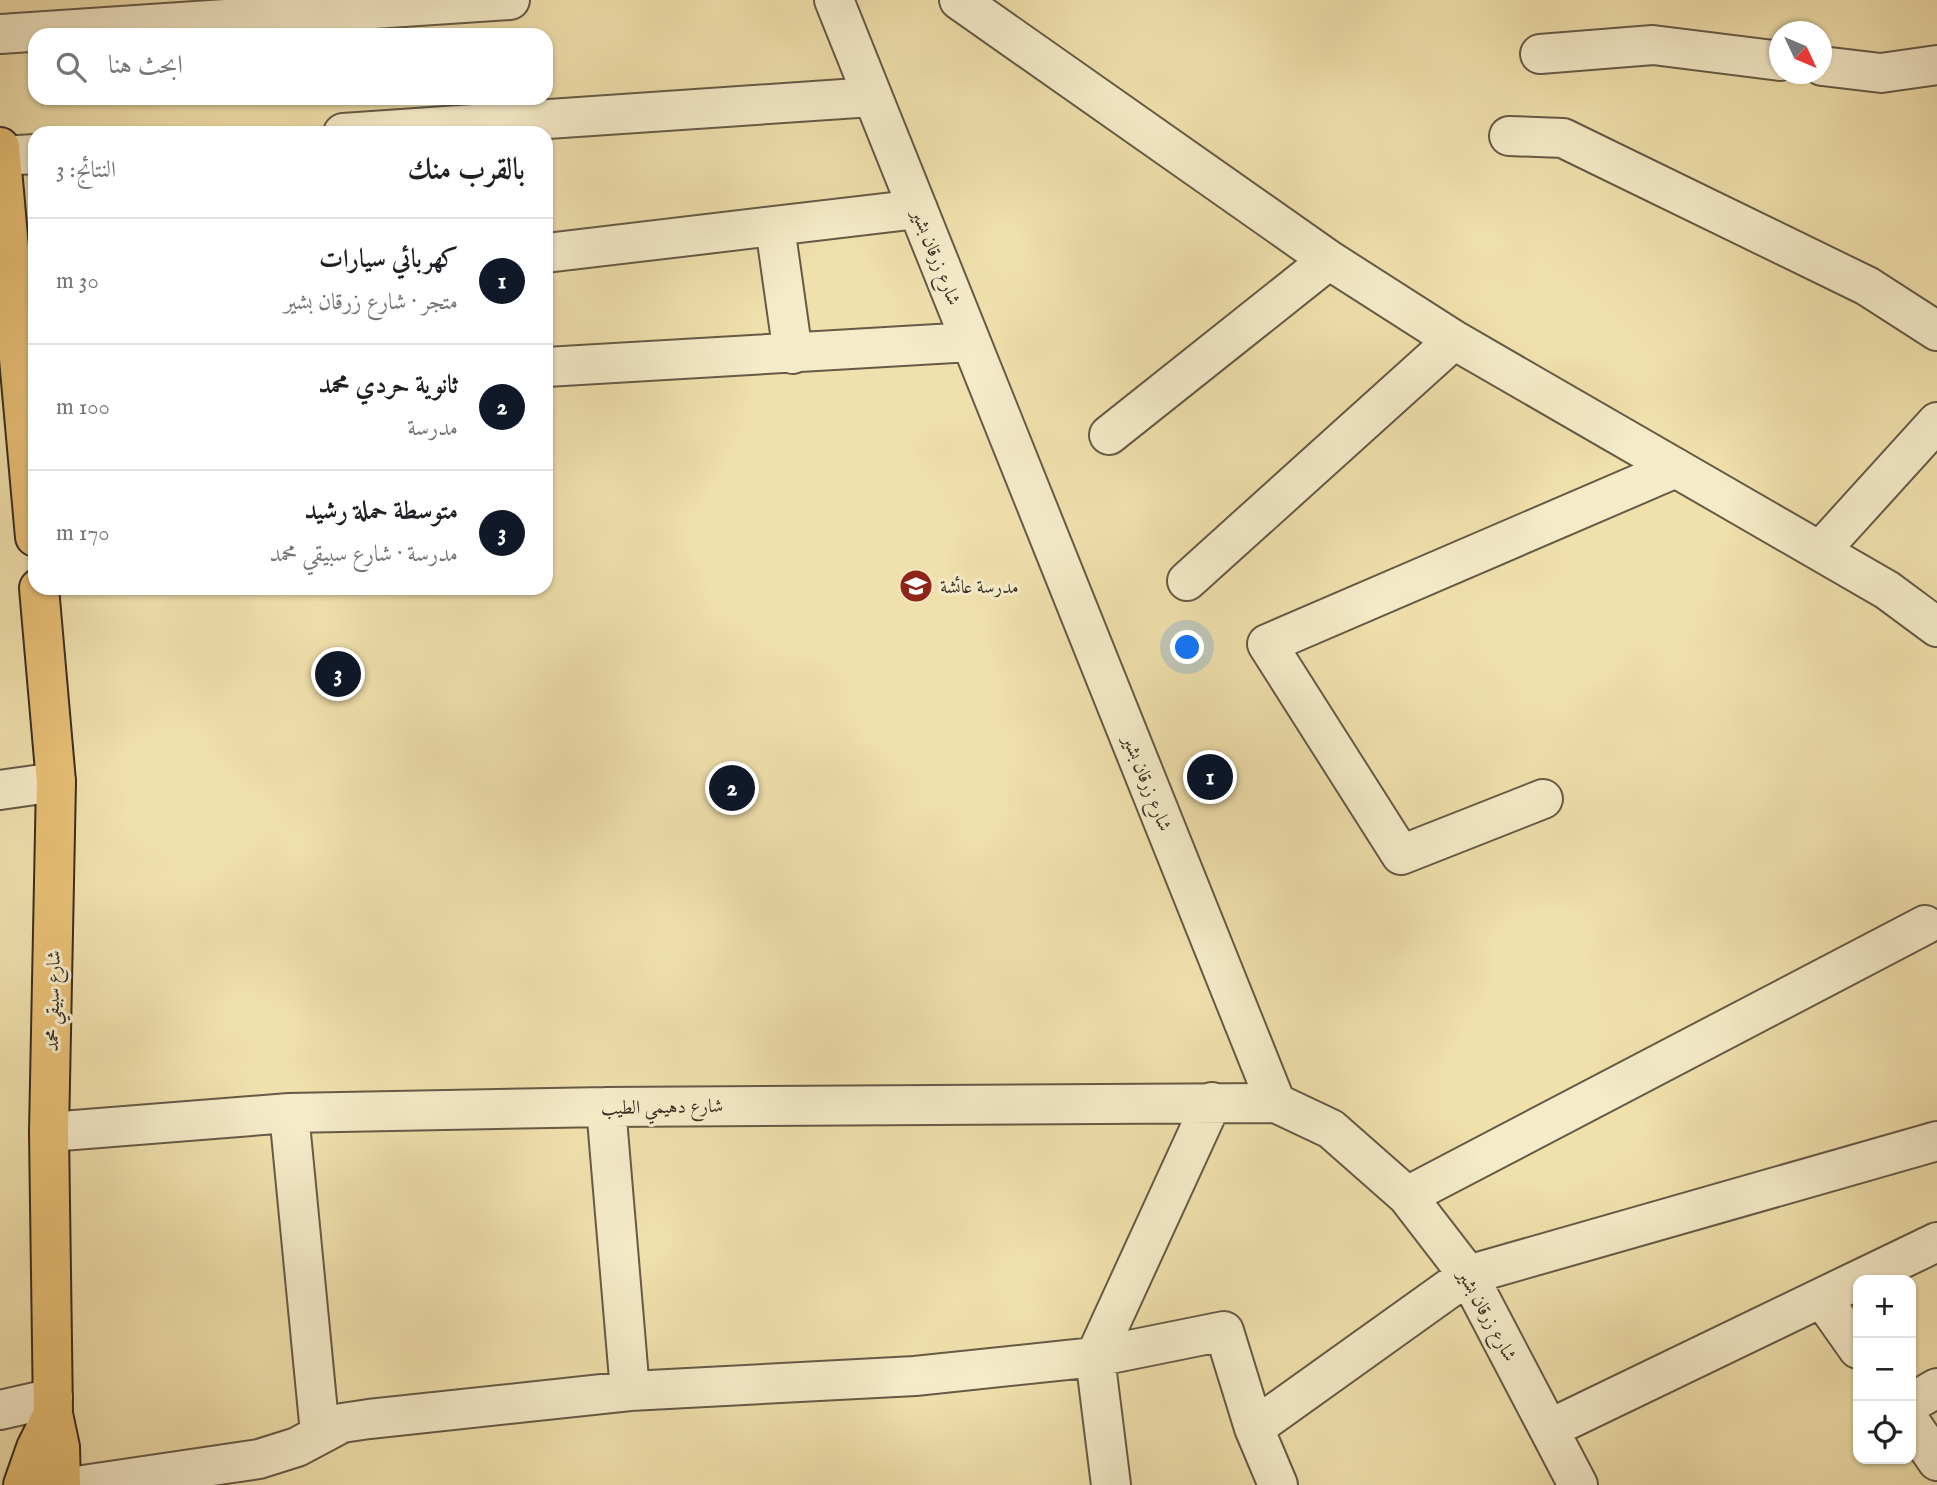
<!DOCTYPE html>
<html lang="ar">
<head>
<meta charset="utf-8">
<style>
	body { margin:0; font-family:"IM FELL English",Amiri,serif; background:#f2f2f2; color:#202124; direction:rtl }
	.controls { position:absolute; right:21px; bottom:21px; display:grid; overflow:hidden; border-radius:14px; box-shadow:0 2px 5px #0004 }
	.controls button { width:63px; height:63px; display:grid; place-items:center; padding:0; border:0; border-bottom:2px solid #e0e0e0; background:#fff; color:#202124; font:35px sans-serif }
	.compass { position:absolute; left:1769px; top:21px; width:63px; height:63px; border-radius:50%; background:#fff; box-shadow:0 2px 5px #0004; rotate:134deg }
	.you { position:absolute; left:1188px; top:648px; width:24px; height:24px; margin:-18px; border:5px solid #fff; border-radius:50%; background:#1a73e8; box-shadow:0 0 0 10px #1a73e833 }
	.badge { display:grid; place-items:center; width:46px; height:46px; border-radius:50%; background:#111827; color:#fff; font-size:23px; font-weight:700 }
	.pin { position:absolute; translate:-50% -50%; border:4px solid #fff; box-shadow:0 2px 7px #0006 }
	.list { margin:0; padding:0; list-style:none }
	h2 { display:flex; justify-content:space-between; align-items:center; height:91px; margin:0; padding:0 28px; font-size:30px }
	h2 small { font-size:23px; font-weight:400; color:#757577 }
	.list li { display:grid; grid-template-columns:46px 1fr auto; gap:21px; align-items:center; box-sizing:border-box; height:126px; padding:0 28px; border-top:2px solid #e0e0e0 }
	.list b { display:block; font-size:26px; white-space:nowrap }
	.list p { margin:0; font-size:23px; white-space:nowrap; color:#757577 }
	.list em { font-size:23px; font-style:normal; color:#757577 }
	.icon { flex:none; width:38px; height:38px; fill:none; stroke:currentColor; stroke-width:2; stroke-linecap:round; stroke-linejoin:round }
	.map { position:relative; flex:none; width:1937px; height:1485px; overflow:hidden; direction:ltr }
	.search { position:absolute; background:#fff; box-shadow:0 2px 5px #0004; left:28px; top:28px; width:525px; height:77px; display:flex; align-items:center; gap:18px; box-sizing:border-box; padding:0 24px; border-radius:21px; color:#757577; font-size:26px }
	.panel { position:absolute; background:#fff; box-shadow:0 2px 5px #0004; left:28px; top:126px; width:525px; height:469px; border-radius:21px; direction:rtl }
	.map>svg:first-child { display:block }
</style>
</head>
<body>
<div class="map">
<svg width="1937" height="1485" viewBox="0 0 1937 1485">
	<rect width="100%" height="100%" fill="#f0e0ac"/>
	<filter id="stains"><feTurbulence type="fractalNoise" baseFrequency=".00286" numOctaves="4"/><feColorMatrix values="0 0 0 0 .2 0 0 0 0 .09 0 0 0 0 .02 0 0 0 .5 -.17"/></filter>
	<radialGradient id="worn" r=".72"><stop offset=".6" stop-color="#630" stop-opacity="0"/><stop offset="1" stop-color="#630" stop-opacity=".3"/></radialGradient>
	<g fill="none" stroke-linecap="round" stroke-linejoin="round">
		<defs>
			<path id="minor" d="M834,0L1276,1103L1331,1129L1407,1196L1468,1275L1578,1485
				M959,0L1329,260L1454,340L1887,590L1937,627
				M0,34L510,0
				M1540,54L1653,45L1780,61
				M1822,66L1881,73L1937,65
				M343,133L872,97
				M1509,136L1563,138L1867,286L1937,331
				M1,156L35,154
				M775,227L793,354
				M546,253L918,209
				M546,367L971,342
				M1109,435L1329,260
				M1820,551L1937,422
				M1187,581L1454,340
				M0,790L56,782
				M1543,799L1401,855L1267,644L1676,468
				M606,1107L630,1391
				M289,1113L320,1433
				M49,1132L289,1113L606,1107L1276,1103
				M1407,1196L1925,925
				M1858,1280L1937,1242
				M1822,1298L1858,1349
				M1911,1403L1937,1388
				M0,1410L53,1398
				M1911,1423L1937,1461
				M1254,1428L1468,1275L1937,1141
				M1549,1429L1858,1280
				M83,1485L259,1459L297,1447L342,1423L369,1419L630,1391L915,1376L1095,1357L1212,1102
				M1111,1485L1095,1357L1224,1331L1254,1428L1278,1485"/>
			<path id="major" d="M0,147L35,537
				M39,588L56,782L49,1132L53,1414L60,1447L61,1485
				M23,1485L36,1448L53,1414"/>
		</defs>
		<use href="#minor" stroke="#665a47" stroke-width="42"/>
		<use href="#major" stroke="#382e25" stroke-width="42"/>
		<use href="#minor" stroke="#f5ebc9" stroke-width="38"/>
		<use href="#major" stroke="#e8c076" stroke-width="38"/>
	</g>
	<defs>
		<symbol id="school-disc" viewBox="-11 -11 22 22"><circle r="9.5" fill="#8f2418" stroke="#f5ebc9"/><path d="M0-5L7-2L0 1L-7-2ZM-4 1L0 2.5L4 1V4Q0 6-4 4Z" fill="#fff"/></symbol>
	</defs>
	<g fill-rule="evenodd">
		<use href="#school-disc" x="897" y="567" width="38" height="38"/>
	</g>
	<g text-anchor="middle" stroke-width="6" stroke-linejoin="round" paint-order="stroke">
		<g font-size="19" fill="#382e25" stroke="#f5ebc9">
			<text transform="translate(937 257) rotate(68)" y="7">شارع زرقان بشير</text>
			<text transform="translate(1148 783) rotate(68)" y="7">شارع زرقان بشير</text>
			<text transform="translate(52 1001) rotate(-89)" y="7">شارع سبيقي محمد</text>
			<text transform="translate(662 1106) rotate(-1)" y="7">شارع دهيمي الطيب</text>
			<text transform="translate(1488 1315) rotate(61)" y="7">شارع زرقان بشير</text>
		</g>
		<g font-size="19" fill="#382e25" stroke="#f5ebc9" text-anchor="start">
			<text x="940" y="593">مدرسة عائشة</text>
		</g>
	</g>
	<rect width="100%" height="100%" filter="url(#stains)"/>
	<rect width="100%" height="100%" fill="url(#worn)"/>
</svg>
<div class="controls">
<button>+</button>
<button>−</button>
<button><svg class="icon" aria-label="locate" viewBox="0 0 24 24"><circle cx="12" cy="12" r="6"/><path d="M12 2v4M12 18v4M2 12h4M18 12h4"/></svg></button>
</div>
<svg class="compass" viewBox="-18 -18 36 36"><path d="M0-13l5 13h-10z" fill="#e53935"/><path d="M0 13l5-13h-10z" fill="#757577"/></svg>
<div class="you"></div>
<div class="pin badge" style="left:1210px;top:777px">1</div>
<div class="pin badge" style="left:732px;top:788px">2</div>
<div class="pin badge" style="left:338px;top:674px">3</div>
<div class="search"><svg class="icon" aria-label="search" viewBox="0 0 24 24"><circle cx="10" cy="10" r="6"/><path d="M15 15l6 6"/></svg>ابحث هنا</div>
<section class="panel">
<h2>بالقرب منك<small>النتائج: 3</small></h2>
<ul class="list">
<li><span class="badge">1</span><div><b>كهربائي سيارات</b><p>متجر · شارع زرقان بشير</p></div><em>30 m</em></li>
<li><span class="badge">2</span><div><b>ثانوية حردي محمد</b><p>مدرسة</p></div><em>100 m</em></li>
<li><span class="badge">3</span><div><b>متوسطة حملة رشيد</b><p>مدرسة · شارع سبيقي محمد</p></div><em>170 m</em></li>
</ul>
</section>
</div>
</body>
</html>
